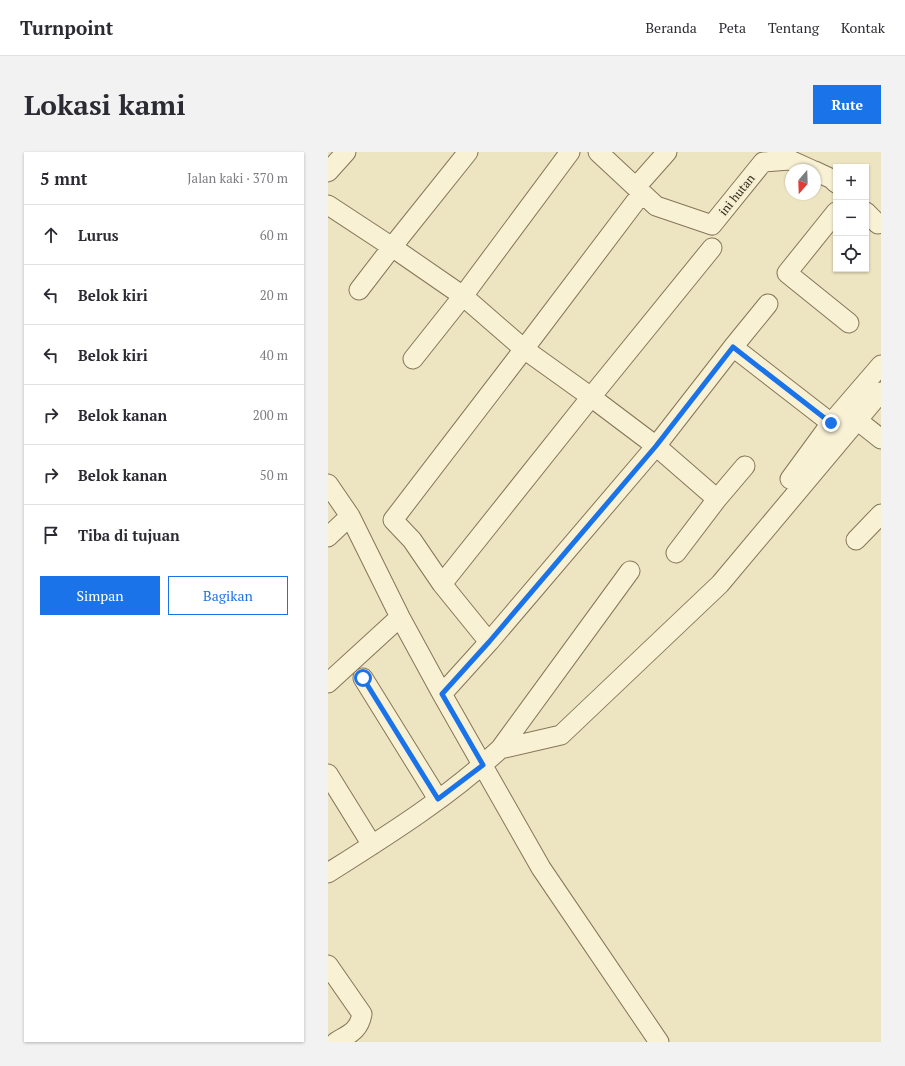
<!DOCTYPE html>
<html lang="id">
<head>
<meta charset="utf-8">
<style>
	body { margin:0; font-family:"PT Serif",serif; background:#f2f2f3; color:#2b2b33 }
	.controls { position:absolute; right:12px; top:12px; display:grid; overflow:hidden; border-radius:0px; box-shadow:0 1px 3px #0004 }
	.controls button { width:36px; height:36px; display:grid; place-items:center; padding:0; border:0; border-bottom:1px solid #e1e1e2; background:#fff; color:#2b2b33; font:20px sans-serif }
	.compass { position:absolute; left:457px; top:12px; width:36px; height:36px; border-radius:50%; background:#fff; box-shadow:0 1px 3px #0004; rotate:199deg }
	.stop { position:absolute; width:12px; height:12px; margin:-9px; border:3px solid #1a73e8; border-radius:50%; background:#fff }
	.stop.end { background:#1a73e8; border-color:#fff; box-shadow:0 1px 4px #0008 }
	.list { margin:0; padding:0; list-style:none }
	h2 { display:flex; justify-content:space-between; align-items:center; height:52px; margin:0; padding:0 16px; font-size:17px }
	h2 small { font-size:13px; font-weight:400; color:#7c7c81 }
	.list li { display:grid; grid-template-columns:26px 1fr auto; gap:12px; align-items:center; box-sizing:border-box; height:60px; padding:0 16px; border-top:1px solid #e1e1e2 }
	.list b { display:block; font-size:15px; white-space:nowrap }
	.list em { font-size:13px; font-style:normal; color:#7c7c81 }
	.actions { display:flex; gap:8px; padding:12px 16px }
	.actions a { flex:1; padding:9px 0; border:1px solid #1a73e8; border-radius:0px; text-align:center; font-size:14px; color:#1a73e8 }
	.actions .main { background:#1a73e8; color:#fff }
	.icon { flex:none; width:22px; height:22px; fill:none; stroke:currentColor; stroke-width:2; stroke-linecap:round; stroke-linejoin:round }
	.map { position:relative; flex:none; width:553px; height:890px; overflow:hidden; border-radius:0px }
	header { display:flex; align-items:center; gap:24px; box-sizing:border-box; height:56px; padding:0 20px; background:#fff; border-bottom:1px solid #e1e1e2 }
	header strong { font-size:19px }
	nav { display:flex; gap:22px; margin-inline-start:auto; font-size:14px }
	.intro { display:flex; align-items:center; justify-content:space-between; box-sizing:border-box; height:96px; padding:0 24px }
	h1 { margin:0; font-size:28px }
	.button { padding:10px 18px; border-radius:0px; background:#1a73e8; color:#fff; font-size:14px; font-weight:700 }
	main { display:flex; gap:24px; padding:0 24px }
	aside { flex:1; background:#fff; border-radius:0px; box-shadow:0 1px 3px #0004 }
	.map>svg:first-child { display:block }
</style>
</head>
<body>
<header>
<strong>Turnpoint</strong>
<nav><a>Beranda</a><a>Peta</a><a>Tentang</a><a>Kontak</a></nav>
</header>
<div class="intro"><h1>Lokasi kami</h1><a class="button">Rute</a></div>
<main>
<aside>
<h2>5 mnt<small>Jalan kaki · 370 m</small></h2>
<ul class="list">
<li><svg class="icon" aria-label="ahead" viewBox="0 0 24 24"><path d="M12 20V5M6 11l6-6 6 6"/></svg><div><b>Lurus</b></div><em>60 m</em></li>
<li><svg class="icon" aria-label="left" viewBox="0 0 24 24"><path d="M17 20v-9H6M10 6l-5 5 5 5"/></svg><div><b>Belok kiri</b></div><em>20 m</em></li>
<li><svg class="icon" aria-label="left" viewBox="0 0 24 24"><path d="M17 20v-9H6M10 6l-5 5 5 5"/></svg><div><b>Belok kiri</b></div><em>40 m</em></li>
<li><svg class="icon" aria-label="right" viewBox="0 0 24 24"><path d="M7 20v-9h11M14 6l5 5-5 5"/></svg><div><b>Belok kanan</b></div><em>200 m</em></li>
<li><svg class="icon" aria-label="right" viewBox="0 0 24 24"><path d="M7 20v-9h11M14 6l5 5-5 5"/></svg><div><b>Belok kanan</b></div><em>50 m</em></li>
<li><svg class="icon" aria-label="arrive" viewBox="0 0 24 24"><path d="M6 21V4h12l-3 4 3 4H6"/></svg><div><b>Tiba di tujuan</b></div></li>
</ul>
<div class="actions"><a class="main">Simpan</a><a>Bagikan</a></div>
</aside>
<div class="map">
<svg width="553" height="890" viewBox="0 0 553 890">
	<rect width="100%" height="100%" fill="#ede4c1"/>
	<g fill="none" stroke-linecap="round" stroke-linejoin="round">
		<defs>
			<path id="minor" d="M270,0L328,54L384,73L435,10L462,8L484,18
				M487,19L504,27L508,31
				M0,20L18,0
				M308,35L339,0
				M0,53L64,95L135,144L196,197L263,245L328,294L389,347
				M508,60L459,121L521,171
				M538,60L550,72
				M31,138L64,95L140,0
				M405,195L503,271L462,327
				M85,207L135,144L242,0
				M529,268L553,287
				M503,271L553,213
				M0,332L22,364L72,465L114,542L213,716L331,890
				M0,385L22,364
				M528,388L553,362
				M348,401L389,347L417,314
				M114,432L263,245L384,96
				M161,490L114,432L84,388L65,368L196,197L314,41
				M35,526L110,647
				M0,531L72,465
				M114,542L161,490L328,294L405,195L440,152
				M172,597L233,583L392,432L553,240
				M0,622L44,693
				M0,721C60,683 121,645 172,597L302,419
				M0,813L34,862C31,879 21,882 8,890"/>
		</defs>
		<use href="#minor" stroke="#867559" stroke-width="21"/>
		<use href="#minor" stroke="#f8f1d4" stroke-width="19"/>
	</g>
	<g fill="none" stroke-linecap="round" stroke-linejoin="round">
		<path stroke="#1a73e8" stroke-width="5" d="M35,526L110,647L155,613L114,542L161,490L328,294L405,195L503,271"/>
	</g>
	<g text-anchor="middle" stroke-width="3.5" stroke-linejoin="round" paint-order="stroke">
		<g font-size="12" fill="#362c1d" stroke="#f5eed1">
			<text transform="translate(409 43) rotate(-51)" y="4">ini hutan</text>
		</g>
	</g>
</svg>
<div class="controls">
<button>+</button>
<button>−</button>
<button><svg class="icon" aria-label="locate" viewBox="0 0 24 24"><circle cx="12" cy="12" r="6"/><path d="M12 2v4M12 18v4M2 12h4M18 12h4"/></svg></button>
</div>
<svg class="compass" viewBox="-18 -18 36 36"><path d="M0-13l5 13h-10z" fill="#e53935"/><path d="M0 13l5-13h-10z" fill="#7c7c81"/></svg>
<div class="stop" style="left:35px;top:526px"></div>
<div class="stop end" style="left:503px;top:271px"></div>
</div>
</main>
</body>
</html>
